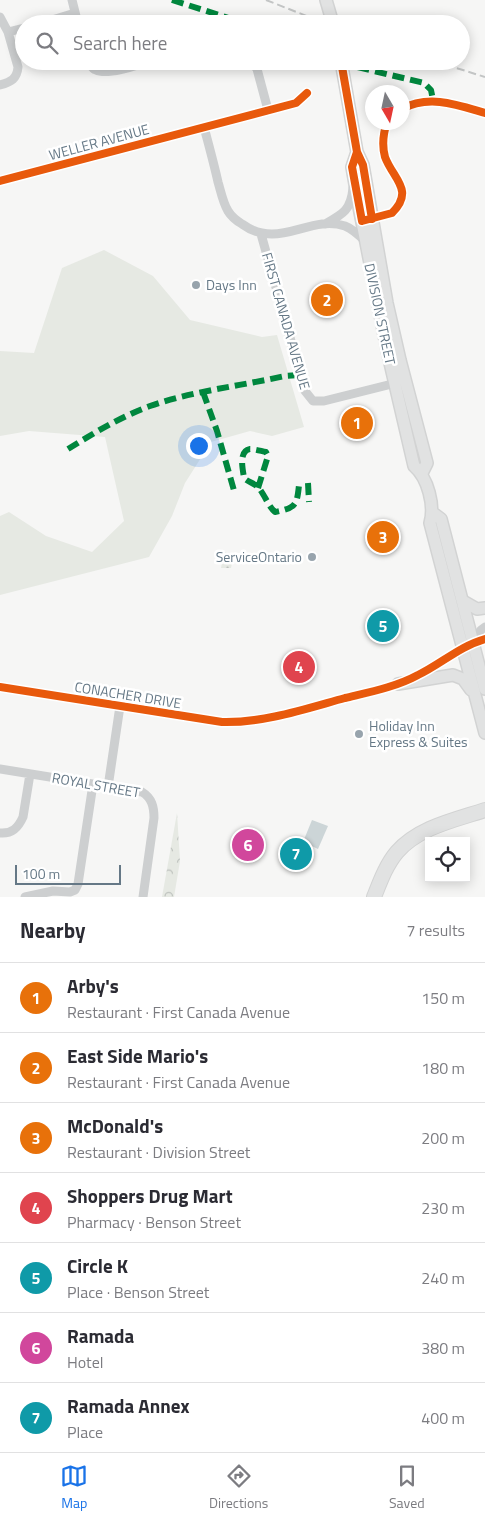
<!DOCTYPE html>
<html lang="en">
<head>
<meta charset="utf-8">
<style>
	body { margin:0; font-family:"Titillium Web",sans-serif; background:#f7f7f7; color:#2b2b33 }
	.controls { position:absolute; right:15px; bottom:15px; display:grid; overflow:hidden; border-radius:0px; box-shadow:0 2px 12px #0003 }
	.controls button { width:45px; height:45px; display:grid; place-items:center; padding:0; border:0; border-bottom:1px solid #e1e1e2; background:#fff; color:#2b2b33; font:25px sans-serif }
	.compass { position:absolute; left:365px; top:85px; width:45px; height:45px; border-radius:50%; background:#fff; box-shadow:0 2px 12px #0003; rotate:171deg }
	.scale { position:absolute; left:15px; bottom:12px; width:106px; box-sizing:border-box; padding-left:5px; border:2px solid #657886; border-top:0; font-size:14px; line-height:18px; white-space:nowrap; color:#657886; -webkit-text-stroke:4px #fff; paint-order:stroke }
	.you { position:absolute; left:198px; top:445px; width:18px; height:18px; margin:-12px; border:4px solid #fff; border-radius:50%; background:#1a73e8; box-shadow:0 0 0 8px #1a73e833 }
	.badge { display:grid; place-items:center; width:32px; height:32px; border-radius:50%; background:#1a73e8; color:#fff; font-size:16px; font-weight:700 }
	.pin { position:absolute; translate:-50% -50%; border:2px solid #fff; box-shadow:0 1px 5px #0006 }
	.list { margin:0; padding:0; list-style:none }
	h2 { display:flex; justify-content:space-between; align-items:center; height:65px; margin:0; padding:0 20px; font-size:21px }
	h2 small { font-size:16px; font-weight:400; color:#7c7c81 }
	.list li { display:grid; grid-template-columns:32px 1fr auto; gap:15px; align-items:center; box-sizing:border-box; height:70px; padding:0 20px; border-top:1px solid #e1e1e2 }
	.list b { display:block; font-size:19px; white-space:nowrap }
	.list p { margin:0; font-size:16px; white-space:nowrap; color:#7c7c81 }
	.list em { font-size:16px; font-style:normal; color:#7c7c81 }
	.icon { flex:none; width:28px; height:28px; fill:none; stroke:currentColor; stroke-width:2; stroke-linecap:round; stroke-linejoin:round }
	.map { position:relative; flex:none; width:485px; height:897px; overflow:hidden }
	.search { position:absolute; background:#fff; box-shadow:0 2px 12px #0003; left:15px; right:15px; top:15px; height:55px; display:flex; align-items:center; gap:12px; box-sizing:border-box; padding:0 18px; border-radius:28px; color:#7c7c81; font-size:19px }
	.sheet { height:555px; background:#fff }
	nav { display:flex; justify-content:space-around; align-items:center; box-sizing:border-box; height:70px; border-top:1px solid #e1e1e2; background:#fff; font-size:14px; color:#7c7c81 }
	nav a { display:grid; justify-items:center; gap:2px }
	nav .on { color:#1a73e8 }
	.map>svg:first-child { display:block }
</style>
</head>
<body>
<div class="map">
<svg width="485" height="897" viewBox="0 0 485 897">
	<defs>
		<pattern id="forest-crowns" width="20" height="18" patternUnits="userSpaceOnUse" patternTransform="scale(1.25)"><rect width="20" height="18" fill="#e6e9e3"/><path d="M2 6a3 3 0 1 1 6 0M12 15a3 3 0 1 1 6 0" fill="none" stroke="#bec2be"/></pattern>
		<pattern id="park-dots" width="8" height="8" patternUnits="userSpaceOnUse" patternTransform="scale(1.25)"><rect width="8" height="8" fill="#e6e9e3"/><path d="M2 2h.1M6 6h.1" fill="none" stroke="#bec2be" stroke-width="1.8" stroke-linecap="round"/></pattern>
	</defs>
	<rect width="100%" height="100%" fill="#f6f6f5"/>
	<path fill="#e6e9e3" d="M104,250L153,276L190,320L262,337L277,335L304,427L272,436L250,431L211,442L185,483L172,516L149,557L0,595V516L9,512L46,536L92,552L124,521L105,437L29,431L0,436V351L34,353L62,268Z"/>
	<path fill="url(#forest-crowns)" d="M177,813L180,861L174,897H162Z"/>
	<path fill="url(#park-dots)" d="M224,552L234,554L231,568H221Z"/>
	<path fill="#ccd5d7" d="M312,820L328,826L318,849L303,842Z"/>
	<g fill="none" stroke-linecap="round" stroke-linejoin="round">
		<defs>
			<path id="major" d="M326,0L333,24
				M341,61L357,152L363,165L387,303L400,360L427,463L422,473
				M357,152L352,167L359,207L387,350L414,466C428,478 435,506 430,523L485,733
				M433,513L441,519L485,689
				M463,601L477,609L485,608
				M398,684L453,675L463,679L471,690"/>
			<path id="highway" d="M374,897C380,882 386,865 397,852C419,827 455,820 485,810"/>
		</defs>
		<use href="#major" stroke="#d2d3d3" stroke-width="14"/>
		<use href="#highway" stroke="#d2d3d3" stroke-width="16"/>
		<path stroke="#cdcfd0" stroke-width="9" d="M72,0L78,24
			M0,17L8,32L18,67C17,79 11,82 0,85
			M39,24L75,13
			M8,32L24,28
			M88,61C90,64 92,69 96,70C106,75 136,67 145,61
			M251,61L257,69L268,110
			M204,127C209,146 214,164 218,182C221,192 223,203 228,211C231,216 237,221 242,224C279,251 309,214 345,226C353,229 360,236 366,242
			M0,181L296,103L307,93
			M325,224C343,214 351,210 353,188
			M261,234L305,391L313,401H324L400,382
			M473,642L481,630L485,627
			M0,687L222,722C264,723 305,709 345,698C370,692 396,687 418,675C441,664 460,646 485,639
			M0,769L142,792C152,798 154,807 154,818L143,897
			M108,787L120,706
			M0,833C12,834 18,828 23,817L30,774
			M25,897L53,891L70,892L75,890L78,884L93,784"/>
		<use href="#major" stroke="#e1e2e2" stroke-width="11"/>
		<use href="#highway" stroke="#e1e2e2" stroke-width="14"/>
		<path stroke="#c3c5c5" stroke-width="2" stroke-dasharray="8 4" stroke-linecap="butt" d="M266,0L327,24
			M434,61L485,77"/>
		<path stroke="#00873e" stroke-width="6" stroke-dasharray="12 6" stroke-linecap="butt" d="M172,0L247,24
			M340,63L424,83L431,90L433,100
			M203,392L217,431L235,494
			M68,449C94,433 120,417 150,406C193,391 240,386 285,376L300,375
			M308,483L309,502
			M258,488L268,456L266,452C261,451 254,449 250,449C238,451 243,470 244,478C248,482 254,483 258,487C265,495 268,506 275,512C296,508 297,505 299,485"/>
		<defs>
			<path id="cycleway" d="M341,61L357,152L363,165L372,219
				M402,109C429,94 458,105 485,113
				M357,152L352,167L362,221L392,213C415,190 393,179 385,157C382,146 383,134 387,122
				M0,181L296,103L307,93
				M0,687L222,722C264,723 305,709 345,698C370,692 396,687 418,675C441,664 460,646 485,639"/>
		</defs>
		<use href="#cycleway" stroke="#fff" stroke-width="11"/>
		<use href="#cycleway" stroke="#e8590c" stroke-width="8"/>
	</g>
	<g fill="#98a4ad" stroke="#fff" stroke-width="2">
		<circle cx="196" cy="285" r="5"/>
		<circle cx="312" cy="557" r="5"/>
		<circle cx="359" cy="734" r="5"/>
	</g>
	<g text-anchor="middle" stroke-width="5" stroke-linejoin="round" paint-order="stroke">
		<g font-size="14" fill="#657886" stroke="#fff">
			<text transform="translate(99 142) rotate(-15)" y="5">WELLER AVENUE</text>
			<text transform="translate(380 314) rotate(78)" y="5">DIVISION STREET</text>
			<text transform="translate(286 321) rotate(74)" y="5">FIRST CANADA AVENUE</text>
			<text transform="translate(128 695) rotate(9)" y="5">CONACHER DRIVE</text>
			<text transform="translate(96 785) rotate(10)" y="5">ROYAL STREET</text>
		</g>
		<g font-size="14" fill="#657886" stroke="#fff" text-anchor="start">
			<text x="206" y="290">Days Inn</text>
			<text x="302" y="562" text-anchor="end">ServiceOntario</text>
			<text x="369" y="731">Holiday Inn<tspan x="369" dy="16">Express &amp; Suites</tspan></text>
		</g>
	</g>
</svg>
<div class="controls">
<button><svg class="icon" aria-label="locate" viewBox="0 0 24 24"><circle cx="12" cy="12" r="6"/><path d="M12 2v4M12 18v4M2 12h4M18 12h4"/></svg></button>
</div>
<svg class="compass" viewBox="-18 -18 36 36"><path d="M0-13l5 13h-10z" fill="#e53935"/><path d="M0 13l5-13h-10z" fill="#7c7c81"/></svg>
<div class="scale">100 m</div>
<div class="you"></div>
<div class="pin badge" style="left:357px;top:423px;background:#e8710a">1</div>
<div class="pin badge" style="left:327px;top:300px;background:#e8710a">2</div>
<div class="pin badge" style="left:383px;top:537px;background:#e8710a">3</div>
<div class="pin badge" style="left:299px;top:667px;background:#e0444e">4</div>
<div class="pin badge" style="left:383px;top:626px;background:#0f9aa8">5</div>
<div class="pin badge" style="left:248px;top:845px;background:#d1479c">6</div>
<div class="pin badge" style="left:296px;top:854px;background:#0f9aa8">7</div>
<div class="search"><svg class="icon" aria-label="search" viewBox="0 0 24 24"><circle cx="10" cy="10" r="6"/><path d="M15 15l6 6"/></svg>Search here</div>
</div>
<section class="sheet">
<h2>Nearby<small>7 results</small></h2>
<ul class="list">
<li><span class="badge" style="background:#e8710a">1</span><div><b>Arby's</b><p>Restaurant · First Canada Avenue</p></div><em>150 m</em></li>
<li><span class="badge" style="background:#e8710a">2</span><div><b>East Side Mario's</b><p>Restaurant · First Canada Avenue</p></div><em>180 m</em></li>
<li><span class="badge" style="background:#e8710a">3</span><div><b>McDonald's</b><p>Restaurant · Division Street</p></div><em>200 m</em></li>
<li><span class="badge" style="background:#e0444e">4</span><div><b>Shoppers Drug Mart</b><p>Pharmacy · Benson Street</p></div><em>230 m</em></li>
<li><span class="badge" style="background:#0f9aa8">5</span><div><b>Circle K</b><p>Place · Benson Street</p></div><em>240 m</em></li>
<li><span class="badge" style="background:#d1479c">6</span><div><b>Ramada</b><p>Hotel</p></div><em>380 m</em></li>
<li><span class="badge" style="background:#0f9aa8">7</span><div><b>Ramada Annex</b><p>Place</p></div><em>400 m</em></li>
</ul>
</section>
<nav>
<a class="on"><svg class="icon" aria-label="map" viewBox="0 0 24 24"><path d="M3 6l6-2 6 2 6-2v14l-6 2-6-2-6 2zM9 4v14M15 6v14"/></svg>Map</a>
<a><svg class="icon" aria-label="directions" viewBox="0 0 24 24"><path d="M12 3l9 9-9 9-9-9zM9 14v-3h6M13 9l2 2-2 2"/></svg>Directions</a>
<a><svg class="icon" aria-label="saved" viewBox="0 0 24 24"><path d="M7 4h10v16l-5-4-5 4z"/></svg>Saved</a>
</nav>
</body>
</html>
